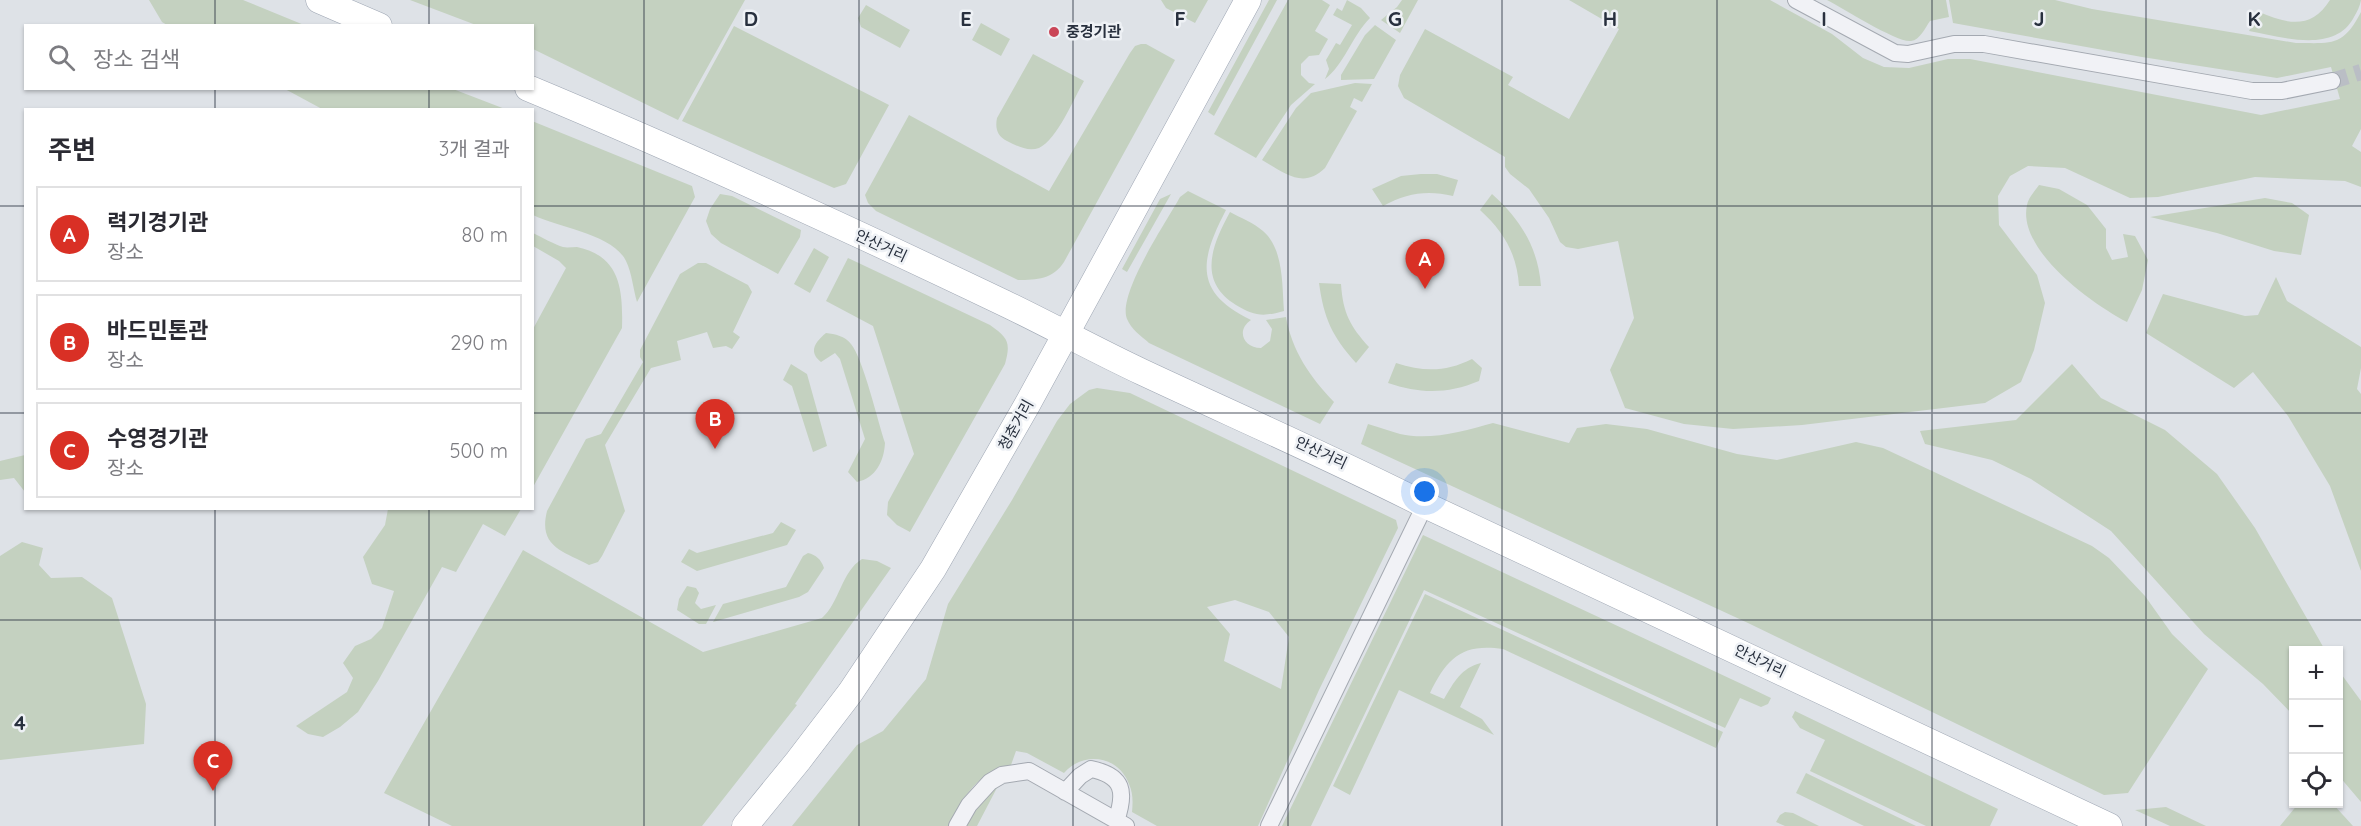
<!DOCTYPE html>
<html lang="ko">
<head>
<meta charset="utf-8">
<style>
	body { margin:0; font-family:Quicksand,"Noto Sans KR",sans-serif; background:#f7f7f7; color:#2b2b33 }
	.controls { position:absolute; right:18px; bottom:18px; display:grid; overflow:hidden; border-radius:0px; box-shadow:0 2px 4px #0004 }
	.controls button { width:54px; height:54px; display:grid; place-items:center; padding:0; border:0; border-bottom:2px solid #e1e1e2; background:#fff; color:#2b2b33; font:30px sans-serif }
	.you { position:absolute; left:1425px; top:492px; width:21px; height:21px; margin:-15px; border:4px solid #fff; border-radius:50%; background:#1a73e8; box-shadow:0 0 0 9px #1a73e833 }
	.badge { display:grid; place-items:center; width:39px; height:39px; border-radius:50%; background:#d93025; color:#fff; font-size:20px; font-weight:700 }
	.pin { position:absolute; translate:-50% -50px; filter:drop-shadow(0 2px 3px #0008) }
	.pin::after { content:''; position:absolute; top:32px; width:21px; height:18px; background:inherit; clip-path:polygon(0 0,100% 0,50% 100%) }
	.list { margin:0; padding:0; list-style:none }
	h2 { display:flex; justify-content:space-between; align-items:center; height:78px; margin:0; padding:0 24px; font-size:26px }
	h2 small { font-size:20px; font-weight:400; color:#7c7c81 }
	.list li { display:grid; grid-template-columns:39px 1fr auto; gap:18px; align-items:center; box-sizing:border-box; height:96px; margin:0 12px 12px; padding:0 12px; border:2px solid #e1e1e2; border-radius:0px }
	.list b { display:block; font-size:22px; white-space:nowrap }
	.list p { margin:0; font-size:20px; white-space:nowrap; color:#7c7c81 }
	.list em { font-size:20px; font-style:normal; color:#7c7c81 }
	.icon { flex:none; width:33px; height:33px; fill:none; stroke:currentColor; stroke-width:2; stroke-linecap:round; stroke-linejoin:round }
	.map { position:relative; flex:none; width:2361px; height:826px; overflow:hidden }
	.search { position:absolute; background:#fff; box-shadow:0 2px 4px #0004; left:24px; top:24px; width:510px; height:66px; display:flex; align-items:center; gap:15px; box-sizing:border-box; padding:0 21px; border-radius:0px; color:#7c7c81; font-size:22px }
	.panel { position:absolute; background:#fff; box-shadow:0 2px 4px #0004; left:24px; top:108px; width:510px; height:402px; border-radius:0px }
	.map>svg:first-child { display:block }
</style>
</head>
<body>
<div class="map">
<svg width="2361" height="826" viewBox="0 0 2361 826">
	<rect width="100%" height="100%" fill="#dee2e7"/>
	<path fill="#c4d1c0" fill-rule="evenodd" d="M149,0H243L304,25H167L162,22Z
		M410,0H745L678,120L533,49L532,26L476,25Z
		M1161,0H1208L1195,23L1166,8Z
		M1269,0H1277L1214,116L1208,112Z
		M1288,0H1322L1330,5L1315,31L1328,39L1319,55L1309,56L1301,64V75L1309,83L1315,84L1291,105L1256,158L1214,134Z
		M1347,0L1361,8L1370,18C1352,36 1344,65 1325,79L1329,69L1326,60L1336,43L1340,45L1352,25L1333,15L1337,8L1342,11Z
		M1402,0H1418L1400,33L1381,20L1397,7Z
		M1569,0H1770L1832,34L1863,58L1884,67L1909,68L1948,59H1970L2261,115L2340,99L2331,67L2277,78L2142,57L1953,23L1949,0H2055L2092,9L2296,43C2332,43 2343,47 2361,12V129L2352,146L2361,152V187L2345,181L2255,177L2158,197L2130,198L2065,168L2028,166L2010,176L1998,196L1999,225L2037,275L2045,303L2034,350L2021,382L1985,403L1802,425L1733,429L1684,424L1625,408L1610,370L1634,318L1618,241L1578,249L1566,247L1560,242L1549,218L1529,189L1510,174L1505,167V157L1404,98L1398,86L1400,75L1425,29L1513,77L1508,85L1569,119L1619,29Z
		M1827,0H1946L1949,17L1930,21C1925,28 1920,40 1911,41C1897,43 1843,8 1827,0Z
		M2330,0H2361C2360,6 2357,12 2354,17C2335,54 2282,37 2249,31L2259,12C2288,24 2311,30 2330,0Z
		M866,5L910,30L900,48L861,27L858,18Z
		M981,23L1010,39L1001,56L972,40Z
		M1375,25L1396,40L1374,79L1341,80V75L1365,35Z
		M734,26L889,105L846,184L834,188L682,121Z
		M1141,44H1146L1175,60L1064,262C1053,279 1037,280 1018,280L876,211L868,203L865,195L909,115L1049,191L1130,53L1135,46Z
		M1033,54L1084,81C1074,98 1057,140 1039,148C1028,152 1017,146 1007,141C997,136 995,128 997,118Z
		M1355,83L1372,84L1362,102L1354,98L1350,107L1357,111L1325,168C1303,190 1283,172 1262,160L1296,108L1311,93Z
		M285,89H453L505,109H322Z
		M532,121L692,186L695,197L637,302C633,289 632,273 626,261C613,234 559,228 533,215Z
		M1421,174H1437L1458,180L1453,196C1427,190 1407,193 1383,206L1372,189L1401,176Z
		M2039,185L2059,189L2087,205L2106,229V248L2112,260L2128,257L2123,234L2135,236L2148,260L2142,290L2127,322C2092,304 2017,250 2027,205C2028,198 2035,191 2039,185Z
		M1188,191L1226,210C1200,260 1193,292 1251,320C1236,330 1243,348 1261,348L1270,341L1272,329L1266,320L1286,317C1292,351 1310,377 1334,402L1320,424L1149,343C1141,336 1131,329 1127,319C1117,294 1167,221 1180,197Z
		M720,194L732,196L801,230L800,237L778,274L721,243L711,234L706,221L710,209Z
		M1171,194L1127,272L1122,269L1160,199Z
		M1492,194C1520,219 1538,247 1541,286H1519C1517,254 1504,232 1480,210Z
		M2265,198L2292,203L2309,215L2301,255L2274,251L2217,233L2150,217Z
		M1230,212C1241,218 1254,223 1263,231C1284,249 1282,286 1284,311C1263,317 1254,316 1236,305C1197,281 1212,245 1230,212Z
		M533,233C542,237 553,244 563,247C567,248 572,247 577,247C621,256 623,291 622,328L533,487V329L566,268L559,261L533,246Z
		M814,248L829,257L810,293L794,284Z
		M848,258L990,325C1008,338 1011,342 1005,364L910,532L897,525L887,515L888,502L914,454L873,326L826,301Z
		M698,263H706L748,285L752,292L733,332L740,337L732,349L726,346L713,348L707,332L677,341L681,360L651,368L605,445L625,511L602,556L598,562L589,565C563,551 538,547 547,511L586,439L601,434L643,362L640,357V350L680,274Z
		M2276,277L2287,301L2361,347V368L2357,389L2361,394V571L2330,486L2288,416L2253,372L2234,388L2146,333L2163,294L2245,316L2258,315Z
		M1319,283L1341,284C1343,313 1350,326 1369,347L1356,363C1332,336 1324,319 1319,283Z
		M826,333C835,334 845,336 851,344C863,358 878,422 885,443C884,461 876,478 857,482L848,472L865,439L840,359L835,353L821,362C808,352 815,342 826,333Z
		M1472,359L1482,368L1479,381C1448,394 1420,394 1388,383L1396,363C1424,372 1446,372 1472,359Z
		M791,364L807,374L827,446L813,452L792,386L783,380Z
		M2072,364L2101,398L2165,430L2217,474L2255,528L2325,650H2294L2293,715L2263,684L2204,634L2111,531L2031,479L1992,460L1925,444L1920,431L2016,420Z
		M1097,388L1130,393L1396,520L1398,528L1319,690L1258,826H1157L1132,812C1133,802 1133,793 1129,784C1118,755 1083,751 1064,773L1027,753L1016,751L1011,765C978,772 963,797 948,826H792L857,745L883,731L926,679L948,604L1012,500L1057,421L1070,404L1089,390ZM1235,600L1269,612L1289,637L1281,689L1224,661L1230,634L1207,607Z
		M1493,423L1569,443L1577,428L1606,424L1647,429L1737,454L1777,460L1856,442L1883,448L2092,546L2109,558L2145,596L2172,634L2208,669L2128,793L2104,795L1748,623L1361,444L1368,424C1379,427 1389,431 1400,434C1430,441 1464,431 1493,423Z
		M25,455H26L25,492L14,478L0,480V461Z
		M388,509H521L505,536L483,524L456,572L442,567L378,681L358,712L340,727L323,737L308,734L296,726L347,692L353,678L343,663L355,646L371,639L382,628L394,591L372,584L363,557L385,525Z
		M781,522L796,530L787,545L697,571L681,562L689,549L697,553L773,533Z
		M1423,535L1746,686L1771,698L1768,704L1761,707L1740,698L1725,728L1424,590L1311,826H1282Z
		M22,542L43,548L39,565L51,578L82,577L112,598L146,704L144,744L0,760V556Z
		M523,550L703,652L822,618C840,602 841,572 862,559L877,561L891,568L795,704L797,705L702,826H452L384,793Z
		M808,553C816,555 821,559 824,568L808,592L799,597L713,622L723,604L786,587L803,556Z
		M687,586L696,588L699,593L695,603L701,609L716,605L706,624H699L677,610L679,599Z
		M1425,594L1723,732L1716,748L1503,649C1462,643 1447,658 1430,693L1444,699C1454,682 1461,668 1481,663L1460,707L1482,719L1494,735L1399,690L1350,795L1333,786Z
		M2339,671L2361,701V802L2339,776Z
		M1795,711L1998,809L1990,826H1926L1810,771L1825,740L1800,728L1792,717Z
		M1806,773L1916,826H1864L1796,793Z
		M1000,782L977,826H966L978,804Z
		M2298,804H2333L2353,826H2280Z
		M2166,807L2206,826H2170L2135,810Z
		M1785,812L1793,813L1819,826H1785L1776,822L1780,815Z"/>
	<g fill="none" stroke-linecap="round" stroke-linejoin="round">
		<path stroke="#babec5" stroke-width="16" stroke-dasharray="16 8" stroke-linecap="butt" d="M2332,81L2361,72"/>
		<defs>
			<path id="minor" d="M1796,0L1895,53L1908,54L1954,44H1984L2252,91H2282L2332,81
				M1065,792L1080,776L1091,769C1124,776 1126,792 1116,821
				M957,826L969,805L990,782L1002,775L1029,771L1126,826
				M1269,826L1425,505"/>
			<path id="primary" d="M319,0L379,26
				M528,88C689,155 847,228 1004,303C1050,325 1095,350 1142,372C1236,416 1332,458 1425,505L2109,826
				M745,826L798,761L850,693L933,569L1027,405L1248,0"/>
		</defs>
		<use href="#minor" stroke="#a4a9b1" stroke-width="18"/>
		<use href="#primary" stroke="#9ea6b3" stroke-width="27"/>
		<use href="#minor" stroke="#f1f2f6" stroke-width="16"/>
		<use href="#primary" stroke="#fff" stroke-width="26"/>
	</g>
	<path fill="none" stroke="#28303e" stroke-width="1.5" stroke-opacity="0.55" d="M215,0V26M429,0V26M644,0V826M859,0V826M1073,0V826M1288,0V826M1502,0V826M1717,0V826M1932,0V826M2146,0V826M215,88V110M429,88V110M0,206H26M532,206H2361M0,413H26M532,413H2361M215,508V826M429,508V826M0,620H2361"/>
	<circle fill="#ca4658" stroke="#eef1f5" stroke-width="2" cx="1054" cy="32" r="6"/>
	<g text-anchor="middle" stroke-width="5" stroke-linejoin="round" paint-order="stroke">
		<g font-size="15" font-weight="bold" fill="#28303e" stroke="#eef1f5" text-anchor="start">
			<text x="1066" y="37">중경기관</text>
		</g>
		<g font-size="15" fill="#28303e" stroke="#eef1f5">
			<text transform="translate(881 246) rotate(25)" y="5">안산거리</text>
			<text transform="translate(1016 425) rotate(-61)" y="5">청춘거리</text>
			<text transform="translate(1321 453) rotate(25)" y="5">안산거리</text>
			<text transform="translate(1760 661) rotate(26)" y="5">안산거리</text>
		</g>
	</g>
	<g font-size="20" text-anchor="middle" font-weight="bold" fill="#28303e" stroke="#eef1f5" stroke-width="5" stroke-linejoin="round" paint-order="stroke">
		<text x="751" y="26">D</text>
		<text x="966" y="26">E</text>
		<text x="1180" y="26">F</text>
		<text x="1395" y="26">G</text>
		<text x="1610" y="26">H</text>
		<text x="1824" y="26">I</text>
		<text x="2039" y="26">J</text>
		<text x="2254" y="26">K</text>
		<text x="20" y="730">4</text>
	</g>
</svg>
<div class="controls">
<button>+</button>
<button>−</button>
<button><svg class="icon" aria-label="locate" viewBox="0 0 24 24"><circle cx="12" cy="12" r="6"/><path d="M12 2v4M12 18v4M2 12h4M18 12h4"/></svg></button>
</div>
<div class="you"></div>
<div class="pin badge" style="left:1425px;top:289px">A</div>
<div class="pin badge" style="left:715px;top:449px">B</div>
<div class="pin badge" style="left:213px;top:791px">C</div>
<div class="search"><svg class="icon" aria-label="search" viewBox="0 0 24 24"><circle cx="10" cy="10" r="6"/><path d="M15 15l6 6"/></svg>장소 검색</div>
<section class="panel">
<h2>주변<small>3개 결과</small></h2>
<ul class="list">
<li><span class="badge">A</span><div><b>력기경기관</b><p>장소</p></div><em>80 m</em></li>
<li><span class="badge">B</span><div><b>바드민톤관</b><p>장소</p></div><em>290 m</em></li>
<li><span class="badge">C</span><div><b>수영경기관</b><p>장소</p></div><em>500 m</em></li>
</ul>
</section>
</div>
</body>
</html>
